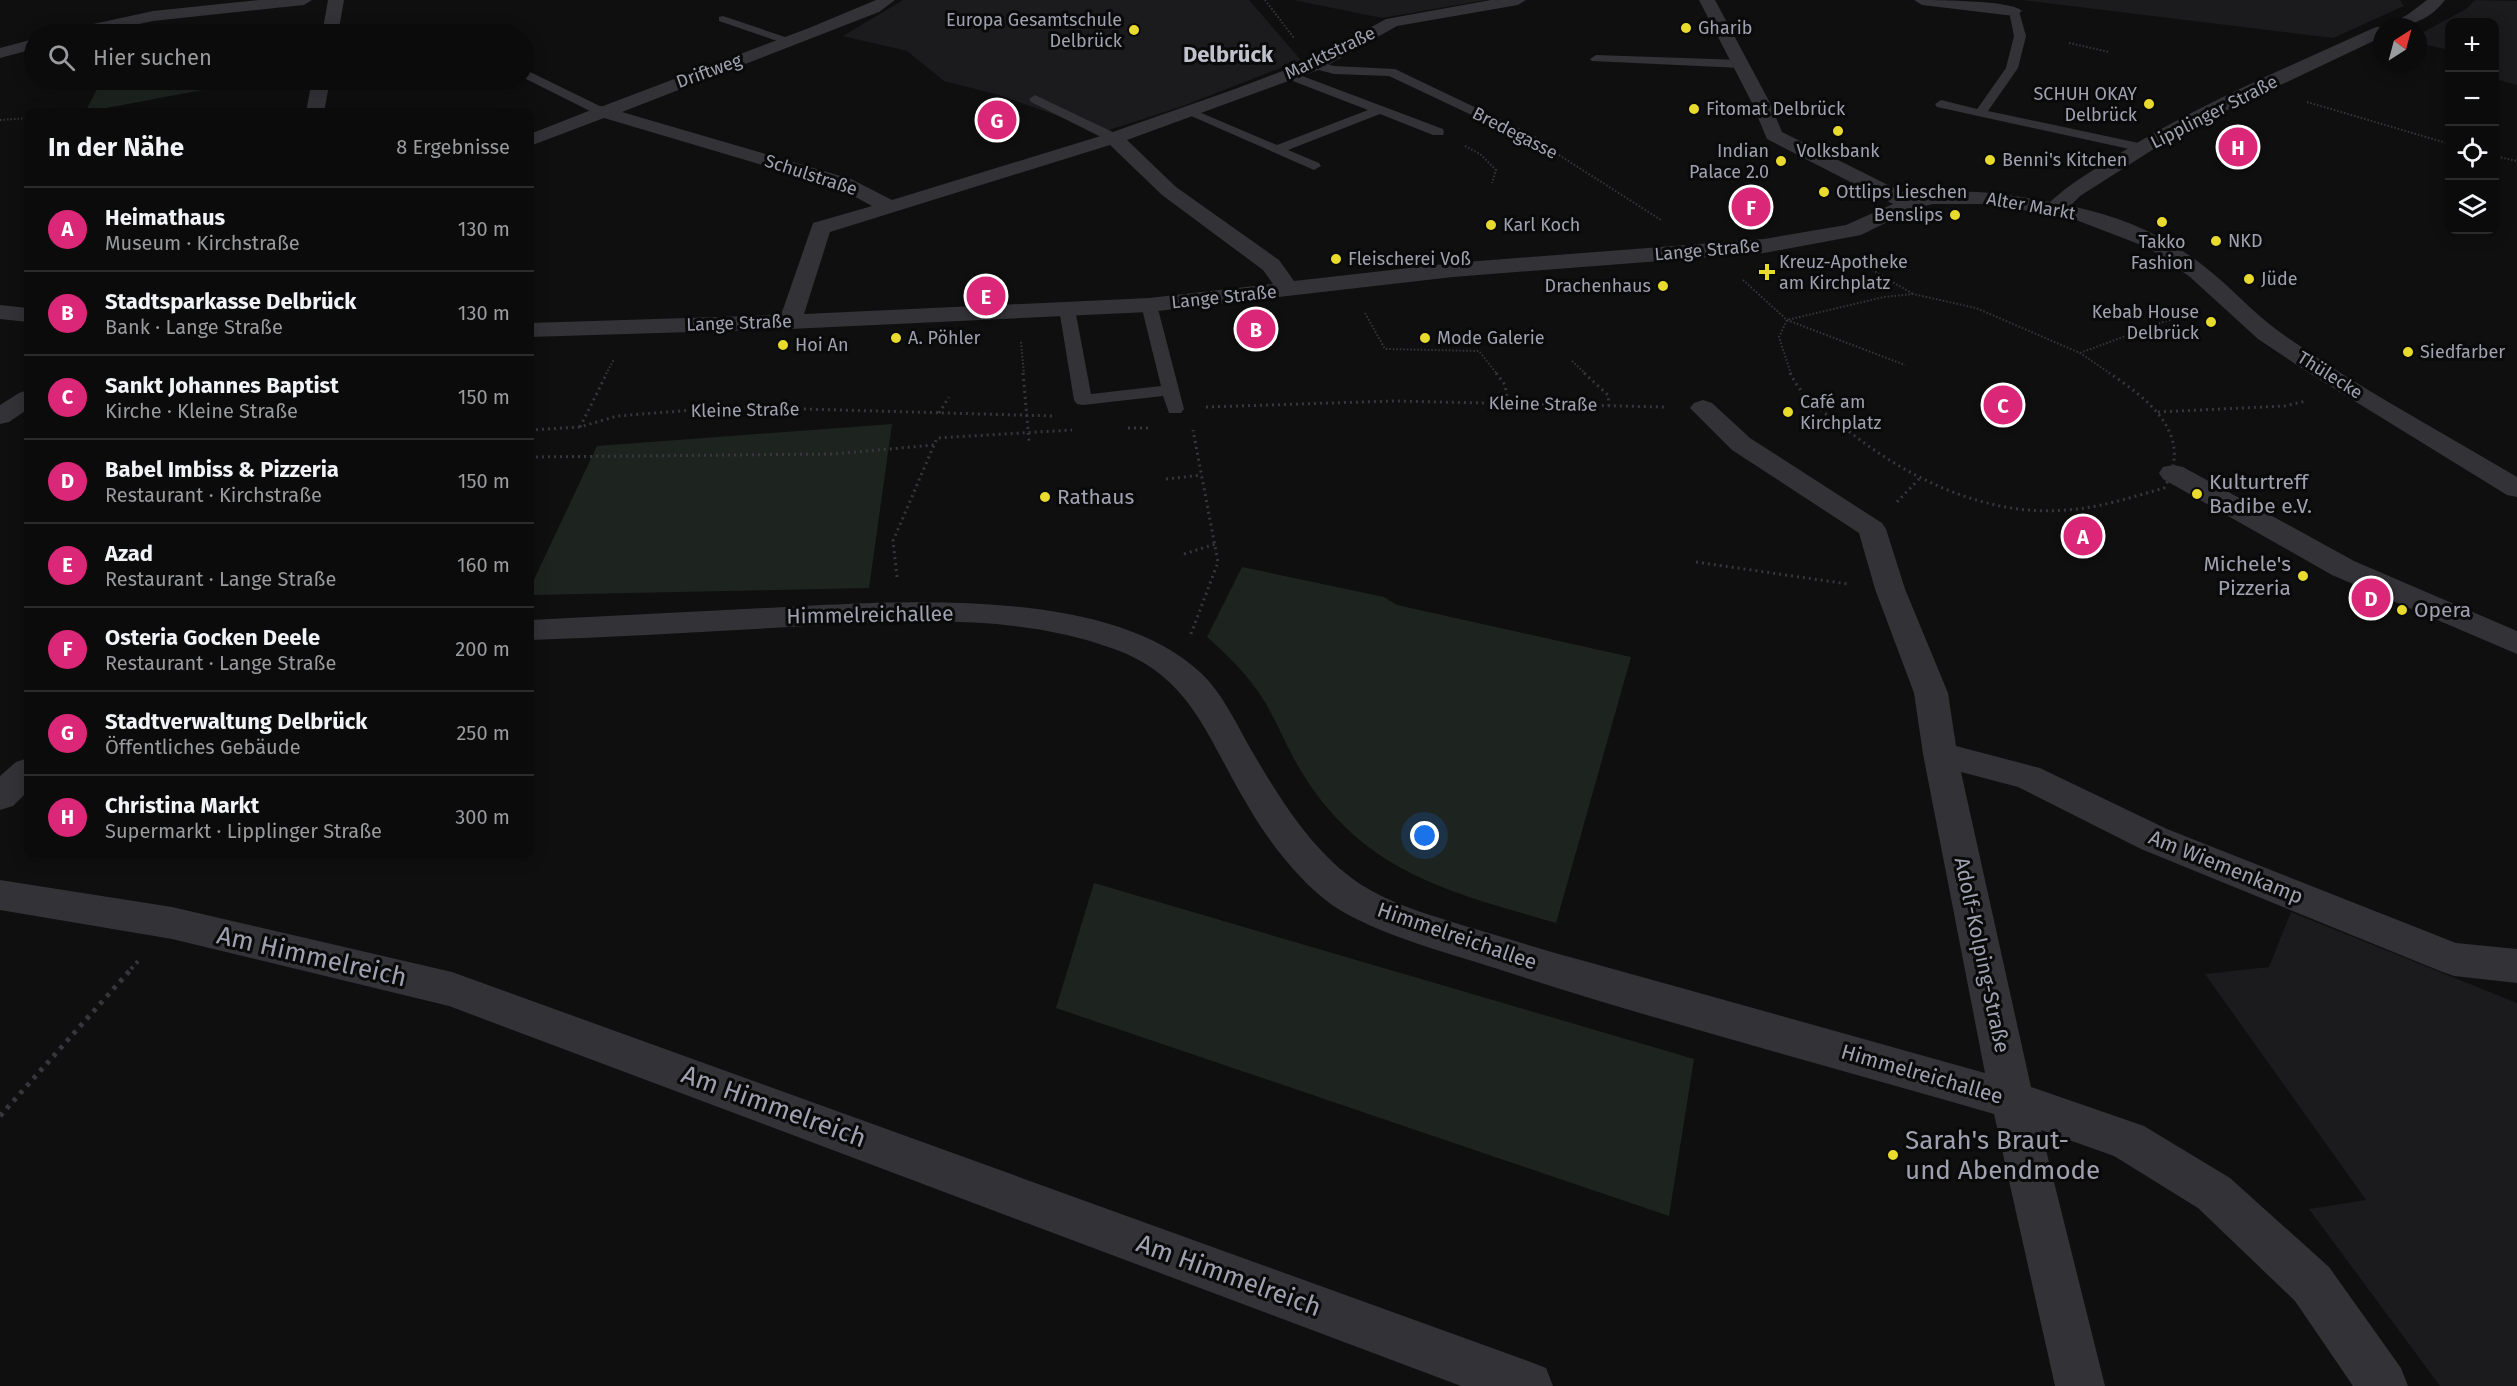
<!DOCTYPE html>
<html lang="de">
<head>
<meta charset="utf-8">
<style>
	body { margin:0; font-family:"Fira Sans",sans-serif; background:#19191a; color:#f1f3f6 }
	.controls { position:absolute; right:18px; top:18px; display:grid; overflow:hidden; border-radius:12px; box-shadow:0 3px 15px #0003 }
	.controls button { width:54px; height:54px; display:grid; place-items:center; padding:0; border:0; border-bottom:2px solid #2b2b2d; background:#0b0b0c; color:#f1f3f6; font:30px sans-serif }
	.compass { position:absolute; left:2373px; top:18px; width:54px; height:54px; border-radius:50%; background:#0b0b0c; box-shadow:0 3px 15px #0003; rotate:36deg }
	.you { position:absolute; left:1425px; top:836px; width:21px; height:21px; margin:-15px; border:4px solid #fff; border-radius:50%; background:#1a73e8; box-shadow:0 0 0 9px #1a73e833 }
	.badge { display:grid; place-items:center; width:39px; height:39px; border-radius:50%; background:#db2777; color:#fff; font-size:20px; font-weight:700 }
	.pin { position:absolute; translate:-50% -50%; border:3px solid #fff; box-shadow:0 2px 6px #0006 }
	.list { margin:0; padding:0; list-style:none }
	h2 { display:flex; justify-content:space-between; align-items:center; height:78px; margin:0; padding:0 24px; font-size:26px }
	h2 small { font-size:20px; font-weight:400; color:#9a9b9d }
	.list li { display:grid; grid-template-columns:39px 1fr auto; gap:18px; align-items:center; box-sizing:border-box; height:84px; padding:0 24px; border-top:2px solid #2b2b2d }
	.list b { display:block; font-size:22px; white-space:nowrap }
	.list p { margin:0; font-size:20px; white-space:nowrap; color:#9a9b9d }
	.list em { font-size:20px; font-style:normal; color:#9a9b9d }
	.icon { flex:none; width:33px; height:33px; fill:none; stroke:currentColor; stroke-width:2; stroke-linecap:round; stroke-linejoin:round }
	.map { position:relative; flex:none; width:2517px; height:1386px; overflow:hidden }
	.search { position:absolute; background:#0b0b0c; box-shadow:0 3px 15px #0003; left:24px; top:24px; width:510px; height:66px; display:flex; align-items:center; gap:15px; box-sizing:border-box; padding:0 21px; border-radius:33px; color:#9a9b9d; font-size:22px }
	.panel { position:absolute; background:#0b0b0c; box-shadow:0 3px 15px #0003; left:24px; top:108px; width:510px; height:750px; border-radius:12px }
	.map>svg:first-child { display:block }
</style>
</head>
<body>
<div class="map">
<svg width="2517" height="1386" viewBox="0 0 2517 1386">
	<rect width="100%" height="100%" fill="#0f0f10"/>
	<path fill="#1b1b1d" d="M903,0H1249L1301,60L1183,106L1103,132L999,95L944,81L907,51L843,36Z
		M1293,0H1486L1382,18Z
		M2021,0H2400L2404,6L2333,38Z
		M2475,0L2517,1V85L2495,79V67L2500,63L2495,62L2494,22H2450L2449,50L2418,43V35L2466,9Z
		M2291,912L2517,1003V1386H2440L2309,1209L2366,1200L2205,974L2269,967Z"/>
	<path fill="#1d2420" d="M102,80H256L85,112Z
		M892,424L869,588L530,595V588L597,446Z
		M1242,567L1384,597L1397,605L1631,657L1556,923C1450,892 1363,873 1301,771C1285,745 1275,715 1257,690C1243,670 1225,653 1207,637Z
		M1094,883L1694,1059L1669,1216L1056,1008Z"/>
	<g fill="none" stroke-linecap="round" stroke-linejoin="round">
		<path stroke="#36363c" stroke-width="2" stroke-dasharray="1.5 2" stroke-linecap="butt" d="M1265,0L1294,38
			M2069,43L2109,52
			M2307,102L2450,144
			M0,120L28,118
			M1465,146L1480,154L1496,170L1492,183
			M1559,155L1661,220
			M2494,156L2517,161
			M1857,261L1913,294
			M1743,280L1787,320L1905,365
			M1365,313L1385,349L1479,351L1497,374
			M1021,342L1024,374
			M2080,353L2166,321L2193,314
			M1572,361L1586,374
			M606,374L614,359
			M1791,374L1779,337L1787,320L1884,297L1913,294L1976,308L2080,353L2111,374"/>
		<path stroke="#36363c" stroke-width="3" stroke-dasharray="2 4" stroke-linecap="butt" d="M1023,373L1029,441
			M1496,373L1505,385L1508,403
			M1584,373L1608,395L1609,406
			M1790,373C1803,400 1828,415 1851,433C1911,480 1989,517 2066,510C2100,508 2132,497 2164,488C2195,436 2150,400 2109,373
			M1206,407L1394,401L1666,407
			M2158,412L2284,406L2306,401
			M939,413L949,397
			M580,427L607,373
			M1128,428H1150
			M530,430L580,427L617,416L731,407L1054,416
			M530,457L833,454L934,445
			M1166,479L1202,475
			M1897,502L1919,479
			M1184,554L1215,544
			M1696,562L1848,584
			M897,577L893,541L937,438L1072,430
			M1191,634L1218,562L1193,430"/>
		<path stroke="#36363c" stroke-width="4" stroke-dasharray="3 4.5" stroke-linecap="butt" d="M131,969L140,959"/>
		<path stroke="#36363c" stroke-width="5" stroke-dasharray="4 6" stroke-linecap="butt" d="M0,1116L133,967"/>
		<path fill="#323237" fill-rule="evenodd" d="M2014,8L2019,11L2026,36L2018,68L1988,111L2148,145L2150,148L2148,151L2143,152L1937,107L1935,104L1941,100L1977,109L1980,105L2006,68L2014,36L2009,11Z
			M723,16L794,40L796,42L794,44H786L719,21V17Z
			M1596,55L1741,60L1747,64L1741,68L1592,61L1590,59Z
			M1315,61L1334,66L1395,69L1543,140L1536,144L1531,143L1389,76L1334,74L1311,68V62Z
			M528,71L604,108L606,111L600,115L596,114L524,78V73Z
			M1289,71L1443,129L1444,132L1443,135H1433L1380,114L1288,150L1319,163L1321,166L1314,170L1182,112L1188,108L1192,109L1277,145L1368,110L1285,78L1283,75Z
			M1035,95L1119,135L1121,138L1119,141H1109L1031,102L1029,99Z
			M1149,300L1157,305L1184,409L1181,413H1169L1163,396L1083,405L1077,404L1074,400L1059,309L1061,306L1067,304L1075,309L1091,394L1161,386L1141,305Z"/>
		<path fill="#323237" fill-rule="evenodd" d="M259,0H312L304,5L153,21L92,34H64L66,30L153,11Z
			M328,0H344L338,34H322Z
			M876,0H895L879,12L622,112L851,179L892,200L1107,134L1235,89L1309,61L1386,19L1491,0H1526L1518,5L1397,26L1321,69L1127,140L1176,187L1279,260L1294,281L1453,263L1764,239L1846,225L1893,204L1767,139L1751,101L1699,0H1715L1769,101L1782,132L1912,197C1958,186 2004,194 2050,202C2070,183 2094,170 2117,155C2199,104 2288,67 2376,27H2384L2407,15L2427,0H2445C2428,22 2408,27 2382,27V37L2179,133L2080,196L2070,206C2119,215 2166,236 2205,267C2230,286 2251,311 2277,330C2353,385 2437,429 2517,477V497L2507,495L2309,373L2258,339L2190,277L2149,248L2076,220L1992,204H1933L1916,208L1861,235L1764,253L1453,277L1149,312L790,329L530,337V323L781,315L813,223L872,206L837,187L604,118L530,146V134L591,110L593,107L603,106L809,28ZM1110,145L1162,195L1263,270L1273,284L1149,298L804,314L830,232Z
			M1914,0C1933,0 2012,0 2022,11L2014,16L1922,5Z
			M34,39V49L0,58V48Z
			M312,80H330L324,112H306Z
			M0,305L28,308V322L0,319Z
			M28,390V409L9,422L0,424V405L19,393Z
			M1703,400L1712,403L1750,438L1882,523L1886,529L1905,589L1948,693L1956,746L2040,768L2167,829L2456,943L2517,949V983L2454,976L2440,971L2141,849L2018,787L1961,772L2031,1087L2144,1126L2230,1178L2329,1267L2401,1368L2408,1386H2353L2295,1301L2198,1208L2114,1156L2041,1130L2105,1386H2055L1994,1114C1832,1067 1668,1024 1507,972C1456,955 1376,935 1332,905C1298,880 1269,842 1248,806C1208,741 1193,677 1114,649C1017,613 909,621 807,626C715,631 622,637 530,640V620C608,616 686,612 764,608C886,602 1106,583 1201,673C1222,693 1235,721 1249,746C1278,796 1311,851 1360,884C1391,904 1430,915 1465,926C1506,938 1547,951 1588,962C1721,999 1853,1036 1985,1073L1923,754L1914,693L1875,589L1859,533L1732,450L1690,408L1694,403Z
			M2173,465L2183,467L2354,561L2517,631V654L2332,575L2163,479L2159,473L2163,467Z
			M28,758V791L13,806L0,810V776L16,762Z
			M0,880L172,907L452,972L1528,1361L1546,1368L1553,1386H1461L449,1006L172,939L0,910Z"/>
	</g>
	<g fill="#e9db2e" stroke="#0a0a0b" stroke-width="2">
		<circle cx="1686" cy="28" r="6"/>
		<circle cx="1134" cy="30" r="6"/>
		<circle cx="2149" cy="104" r="6"/>
		<circle cx="1694" cy="109" r="6"/>
		<circle cx="1838" cy="131" r="6"/>
		<circle cx="1990" cy="160" r="6"/>
		<circle cx="1781" cy="161" r="6"/>
		<circle cx="1824" cy="192" r="6"/>
		<circle cx="1955" cy="215" r="6"/>
		<circle cx="2162" cy="222" r="6"/>
		<circle cx="1491" cy="225" r="6"/>
		<circle cx="2216" cy="241" r="6"/>
		<circle cx="1336" cy="259" r="6"/>
		<path d="M1764 263h6v6h6v6h-6v6h-6v-6h-6v-6h6z"/>
		<circle cx="2249" cy="279" r="6"/>
		<circle cx="1663" cy="286" r="6"/>
		<circle cx="2211" cy="322" r="6"/>
		<circle cx="896" cy="338" r="6"/>
		<circle cx="1425" cy="338" r="6"/>
		<circle cx="783" cy="345" r="6"/>
		<circle cx="2408" cy="352" r="6"/>
		<circle cx="1788" cy="412" r="6"/>
		<circle cx="2197" cy="494" r="6"/>
		<circle cx="1045" cy="497" r="6"/>
		<circle cx="2303" cy="576" r="6"/>
		<circle cx="2402" cy="610" r="6"/>
		<circle cx="1893" cy="1155" r="6"/>
	</g>
	<g text-anchor="middle" stroke-width="6" stroke-linejoin="round" paint-order="stroke">
		<g font-size="18" fill="#a0a1b0" stroke="#0a0a0b" text-anchor="start">
			<text x="1122" y="26" text-anchor="end">Europa Gesamtschule<tspan x="1122" dy="21">Delbrück</tspan></text>
			<text x="1698" y="34">Gharib</text>
			<text x="2137" y="100" text-anchor="end">SCHUH OKAY<tspan x="2137" dy="21">Delbrück</tspan></text>
			<text x="1706" y="115">Fitomat Delbrück</text>
			<text x="1769" y="157" text-anchor="end">Indian<tspan x="1769" dy="21">Palace 2.0</tspan></text>
			<text x="1838" y="157" text-anchor="middle">Volksbank</text>
			<text x="2002" y="166">Benni's Kitchen</text>
			<text x="1836" y="198">Ottlips Lieschen</text>
			<text x="1943" y="221" text-anchor="end">Benslips</text>
			<text x="1503" y="231">Karl Koch</text>
			<text x="2228" y="247">NKD</text>
			<text x="2162" y="248" text-anchor="middle">Takko<tspan x="2162" dy="21">Fashion</tspan></text>
			<text x="1348" y="265">Fleischerei Voß</text>
			<text x="1779" y="268">Kreuz-Apotheke<tspan x="1779" dy="21">am Kirchplatz</tspan></text>
			<text x="2261" y="285">Jüde</text>
			<text x="1651" y="292" text-anchor="end">Drachenhaus</text>
			<text x="2199" y="318" text-anchor="end">Kebab House<tspan x="2199" dy="21">Delbrück</tspan></text>
			<text x="908" y="344">A. Pöhler</text>
			<text x="1437" y="344">Mode Galerie</text>
			<text x="795" y="351">Hoi An</text>
			<text x="2420" y="358">Siedfarber</text>
			<text x="1800" y="408">Café am<tspan x="1800" dy="21">Kirchplatz</tspan></text>
		</g>
		<g font-size="18" fill="#a0a1b0" stroke="#0a0a0b">
			<text transform="translate(1330 53) rotate(-26)" y="6">Marktstraße</text>
			<text transform="translate(709 71) rotate(-20)" y="6">Driftweg</text>
			<text transform="translate(2214 112) rotate(-27)" y="6">Lipplinger Straße</text>
			<text transform="translate(1515 133) rotate(27)" y="6">Bredegasse</text>
			<text transform="translate(811 175) rotate(18)" y="6">Schulstraße</text>
			<text transform="translate(2031 206) rotate(10)" y="6">Alter Markt</text>
			<text transform="translate(1707 250) rotate(-5)" y="6">Lange Straße</text>
			<text transform="translate(1224 297) rotate(-6)" y="6">Lange Straße</text>
			<text transform="translate(739 323) rotate(-2)" y="6">Lange Straße</text>
			<text transform="translate(2330 375) rotate(32)" y="6">Thülecke</text>
			<text transform="translate(1543 404) rotate(1)" y="6">Kleine Straße</text>
			<text transform="translate(745 410) rotate(-1)" y="6">Kleine Straße</text>
		</g>
		<g font-size="21" fill="#a0a1b0" stroke="#0a0a0b" text-anchor="start">
			<text x="2209" y="489">Kulturtreff<tspan x="2209" dy="24">Badibe e.V.</tspan></text>
			<text x="1057" y="504">Rathaus</text>
			<text x="2291" y="571" text-anchor="end">Michele's<tspan x="2291" dy="24">Pizzeria</tspan></text>
			<text x="2414" y="617">Opera</text>
		</g>
		<g font-size="21" fill="#a0a1b0" stroke="#0a0a0b">
			<text transform="translate(870 615) rotate(-1)" y="7">Himmelreichallee</text>
			<text transform="translate(2226 867) rotate(22)" y="7">Am Wiemenkamp</text>
			<text transform="translate(1457 936) rotate(19)" y="7">Himmelreichallee</text>
			<text transform="translate(1982 955) rotate(78)" y="7">Adolf-Kolping-Straße</text>
			<text transform="translate(1922 1074) rotate(16)" y="7">Himmelreichallee</text>
		</g>
		<g font-size="22" font-weight="bold" fill="#c1c1cd" stroke="#0a0a0b">
			<text x="1228" y="62">Delbrück</text>
		</g>
		<g font-size="26" fill="#a0a1b0" stroke="#0a0a0b">
			<text transform="translate(312 956) rotate(13)" y="9">Am Himmelreich</text>
			<text transform="translate(774 1106) rotate(20)" y="9">Am Himmelreich</text>
			<text transform="translate(1229 1275) rotate(20)" y="9">Am Himmelreich</text>
		</g>
		<g font-size="26" fill="#a0a1b0" stroke="#0a0a0b" text-anchor="start">
			<text x="1905" y="1149">Sarah's Braut-<tspan x="1905" dy="30">und Abendmode</tspan></text>
		</g>
	</g>
</svg>
<div class="controls">
<button>+</button>
<button>−</button>
<button><svg class="icon" aria-label="locate" viewBox="0 0 24 24"><circle cx="12" cy="12" r="6"/><path d="M12 2v4M12 18v4M2 12h4M18 12h4"/></svg></button>
<button><svg class="icon" aria-label="layers" viewBox="0 0 24 24"><path d="M12 4l9 5-9 5-9-5zM3 14l9 5 9-5"/></svg></button>
</div>
<svg class="compass" viewBox="-18 -18 36 36"><path d="M0-13l5 13h-10z" fill="#e53935"/><path d="M0 13l5-13h-10z" fill="#9a9b9d"/></svg>
<div class="you"></div>
<div class="pin badge" style="left:2083px;top:536px">A</div>
<div class="pin badge" style="left:1256px;top:329px">B</div>
<div class="pin badge" style="left:2003px;top:405px">C</div>
<div class="pin badge" style="left:2371px;top:598px">D</div>
<div class="pin badge" style="left:986px;top:296px">E</div>
<div class="pin badge" style="left:1751px;top:207px">F</div>
<div class="pin badge" style="left:997px;top:120px">G</div>
<div class="pin badge" style="left:2238px;top:147px">H</div>
<div class="search"><svg class="icon" aria-label="search" viewBox="0 0 24 24"><circle cx="10" cy="10" r="6"/><path d="M15 15l6 6"/></svg>Hier suchen</div>
<section class="panel">
<h2>In der Nähe<small>8 Ergebnisse</small></h2>
<ul class="list">
<li><span class="badge">A</span><div><b>Heimathaus</b><p>Museum · Kirchstraße</p></div><em>130 m</em></li>
<li><span class="badge">B</span><div><b>Stadtsparkasse Delbrück</b><p>Bank · Lange Straße</p></div><em>130 m</em></li>
<li><span class="badge">C</span><div><b>Sankt Johannes Baptist</b><p>Kirche · Kleine Straße</p></div><em>150 m</em></li>
<li><span class="badge">D</span><div><b>Babel Imbiss &amp; Pizzeria</b><p>Restaurant · Kirchstraße</p></div><em>150 m</em></li>
<li><span class="badge">E</span><div><b>Azad</b><p>Restaurant · Lange Straße</p></div><em>160 m</em></li>
<li><span class="badge">F</span><div><b>Osteria Gocken Deele</b><p>Restaurant · Lange Straße</p></div><em>200 m</em></li>
<li><span class="badge">G</span><div><b>Stadtverwaltung Delbrück</b><p>Öffentliches Gebäude</p></div><em>250 m</em></li>
<li><span class="badge">H</span><div><b>Christina Markt</b><p>Supermarkt · Lipplinger Straße</p></div><em>300 m</em></li>
</ul>
</section>
</div>
</body>
</html>
